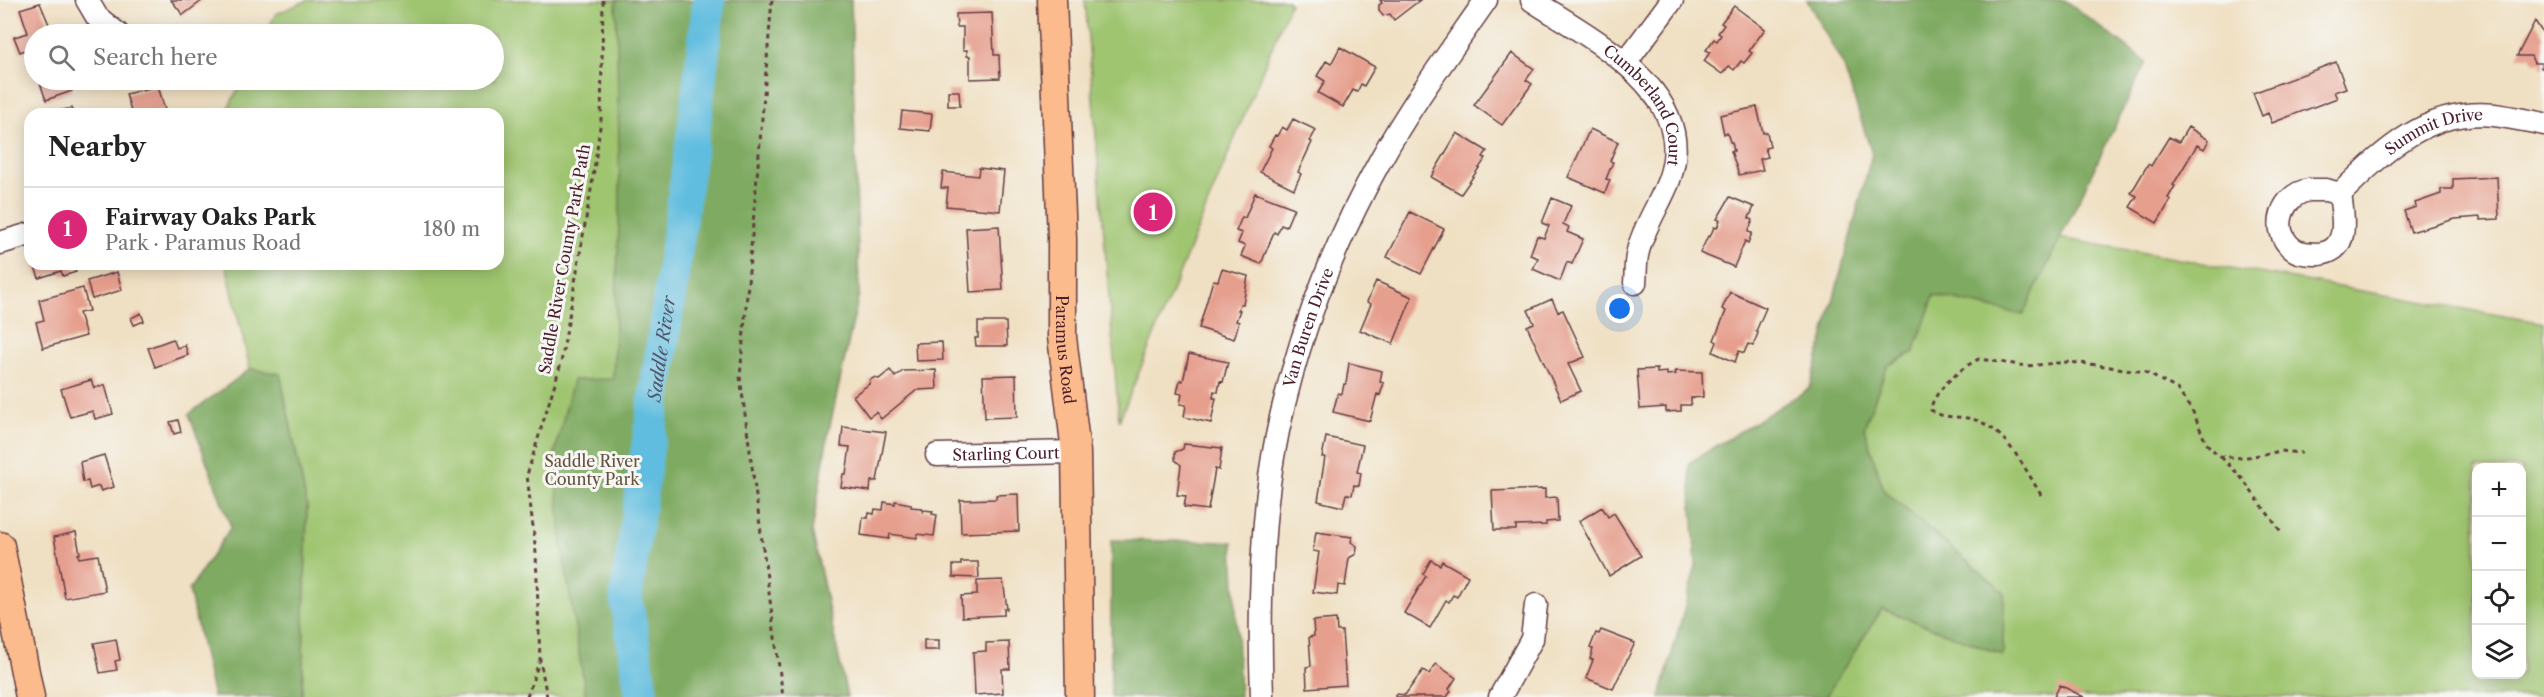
<!DOCTYPE html>
<html lang="en">
<head>
<meta charset="utf-8">
<style>
	body { margin:0; font-family:"Libre Caslon Text",serif; background:#f6f6f6; color:#222 }
	.controls { position:absolute; right:18px; bottom:18px; display:grid; overflow:hidden; border-radius:12px; box-shadow:0 3px 15px #0003 }
	.controls button { width:54px; height:54px; display:grid; place-items:center; padding:0; border:0; border-bottom:2px solid #e0e0e0; background:#fff; color:#222; font:30px sans-serif }
	.you { position:absolute; left:1620px; top:309px; width:21px; height:21px; margin:-15px; border:4px solid #fff; border-radius:50%; background:#1a73e8; box-shadow:0 0 0 9px #1a73e833 }
	.badge { display:grid; place-items:center; width:39px; height:39px; border-radius:50%; background:#db2777; color:#fff; font-size:20px; font-weight:700 }
	.pin { position:absolute; translate:-50% -50%; border:3px solid #fff; box-shadow:0 2px 6px #0006 }
	.list { margin:0; padding:0; list-style:none }
	h2 { display:flex; justify-content:space-between; align-items:center; height:78px; margin:0; padding:0 24px; font-size:26px }
	h2 small { font-size:20px; font-weight:400; color:#767676 }
	.list li { display:grid; grid-template-columns:39px 1fr auto; gap:18px; align-items:center; box-sizing:border-box; height:84px; padding:0 24px; border-top:2px solid #e0e0e0 }
	.list b { display:block; font-size:22px; white-space:nowrap }
	.list p { margin:0; font-size:20px; white-space:nowrap; color:#767676 }
	.list em { font-size:20px; font-style:normal; color:#767676 }
	.icon { flex:none; width:33px; height:33px; fill:none; stroke:currentColor; stroke-width:2; stroke-linecap:round; stroke-linejoin:round }
	.map { position:relative; flex:none; width:2544px; height:697px; overflow:hidden }
	.search { position:absolute; background:#fff; box-shadow:0 3px 15px #0003; left:24px; top:24px; width:480px; height:66px; display:flex; align-items:center; gap:15px; box-sizing:border-box; padding:0 21px; border-radius:33px; color:#767676; font-size:22px }
	.panel { position:absolute; background:#fff; box-shadow:0 3px 15px #0003; left:24px; top:108px; width:480px; height:162px; border-radius:18px }
	.map>svg:first-child { display:block }
</style>
</head>
<body>
<div class="map">
<svg width="2544" height="697" viewBox="0 0 2544 697">
	<rect width="100%" height="100%" fill="#f6f6f2"/>
	<filter id="ink" filterUnits="userSpaceOnUse"><feTurbulence type="fractalNoise" baseFrequency=".0167" numOctaves="2"/><feDisplacementMap in="SourceGraphic" scale="12" xChannelSelector="R" yChannelSelector="G"/><feConvolveMatrix kernelMatrix="1 2 1 2 8 2 1 2 1" color-interpolation-filters="sRGB"/></filter>
	<filter id="wash" filterUnits="userSpaceOnUse"><feTurbulence type="fractalNoise" baseFrequency=".008" numOctaves="4" result="noise"/><feDisplacementMap in="SourceGraphic" scale="24" xChannelSelector="R" yChannelSelector="G"/><feGaussianBlur stdDeviation="1.35" result="paint"/><feColorMatrix in="noise" values="0 0 0 0 0 0 0 0 0 0 0 0 0 0 0 0 0 1.4 0 .05"/><feComposite in="paint" operator="in"/></filter>
	<g filter="url(#wash)">
		<rect width="100%" height="100%" fill="#f0e0c3"/>
		<path fill="#9fc56f" stroke="#74724d" stroke-width="1.5" fill-rule="evenodd" d="M308,0H851L859,294L828,434L812,531L847,697H302L307,506L280,374L250,369L226,264H498V114H225L243,80H494V34H265L276,14Z
			M1085,0H1288L1290,3L1119,421Z
			M2059,238L2544,323V697H1825L1882,608L2002,655L2004,592L1884,491L1864,428L1887,366L1914,352L1934,295L2023,315ZM2476,468H2522V674H2476Z"/>
		<path fill="#7faa62" stroke="#646446" stroke-width="1.5" d="M616,0H851L859,294L828,434L812,531L847,697H586L562,545L554,456L573,380L613,379L620,198Z
			M1807,0H2065L2146,62L2023,315L1934,295L1914,352L1887,366L1864,428L1884,491L2004,592L2003,655L1882,609L1825,697H1660L1696,566L1689,463L1810,388L1872,154L1844,67Z
			M250,369L280,374L307,506L302,697H213L189,590L231,527L189,414Z
			M1111,540L1233,542L1240,697H1111Z"/>
		<g fill="none" stroke-linecap="round" stroke-linejoin="round">
			<path stroke="#61bddf" stroke-width="33" id="s1" d="M642,697L626,597L696,113L709,0"/>
		</g>
		<g id="blocks">
			<path fill="#e69e8d" d="M171,0H203L183,15Z
				M1380,0H1420L1394,20L1390,14L1383,16L1379,10V5L1382,3Z
				M40,3L53,34H34L33,47L20,52L14,37L28,33L20,9Z
				M1734,6L1765,29L1749,51L1752,53L1744,63L1741,61L1734,70L1729,66L1722,74L1704,61L1710,52L1706,50L1714,39L1717,41L1721,35L1718,33L1724,25L1721,23Z
				M992,13L994,55H999L1000,78L970,79V56H967V50H963V27H957L956,14Z
				M2535,21L2544,35V68H2541V63H2534L2531,56H2517Z
				M1340,47L1375,67L1364,86L1361,84L1357,92L1353,90L1343,107L1318,93L1325,81L1317,76L1326,61L1331,64Z
				M1512,53L1534,69L1526,80L1532,84L1502,125L1474,105Z
				M2336,62L2346,88L2334,92L2337,98L2272,123L2268,113L2262,116L2253,93Z
				M39,80H70L72,91L46,100Z
				M158,86L165,110L150,114H132L126,94Z
				M948,91H959L960,106H948Z
				M1757,107L1763,133L1767,132L1770,147L1765,148L1768,157L1760,159L1763,170L1739,175L1731,151H1734L1732,142H1730L1727,132L1724,134L1720,115Z
				M72,108L74,114H48V113Z
				M902,111L932,114L930,131L900,128Z
				M1293,119L1316,130L1310,141L1312,142L1298,172L1301,174L1294,189L1260,172L1272,148L1269,146L1275,135L1277,136L1282,127L1287,130Z
				M2188,127L2209,140L2204,149L2197,145L2173,185L2175,186L2168,198L2171,200L2157,223L2130,207L2137,196L2131,193L2148,164L2151,166L2169,137L2179,142Z
				M1590,129L1618,142L1610,161L1613,162L1606,179L1610,180L1605,193L1568,177Z
				M1457,133L1487,151L1483,157L1486,158L1461,194L1431,177Z
				M979,168L1004,171L1000,211L946,206L948,188H941L943,172L978,176Z
				M2497,177L2499,219L2480,220V217L2455,219L2411,232L2404,211L2416,207L2415,203L2441,194V189H2453V179Z
				M1255,193L1294,208L1286,227L1281,225L1277,234L1274,232L1261,264L1241,256L1245,246L1238,243L1242,233L1236,231L1242,217L1245,218Z
				M1730,197L1754,207L1749,218L1753,220L1748,232L1752,233L1748,243L1745,241L1734,267L1700,253L1708,236L1710,237L1714,227L1717,228L1720,220L1717,219Z
				M1552,198L1571,206L1563,224L1569,227L1567,232L1583,239L1572,264L1567,262L1560,281L1533,269L1538,258L1530,255L1537,236L1544,238L1549,226L1542,223Z
				M1410,212L1444,229L1421,274L1387,257Z
				M999,226L1003,290L970,292L966,228Z
				M34,264H84V265L74,267L76,272L63,276L61,271L39,278Z
				M1222,269L1248,276L1243,304H1240L1238,310H1240L1236,321L1239,322L1234,339L1199,328L1213,280L1218,281Z
				M117,272L122,290L92,299L87,281Z
				M1376,281L1412,297L1393,344L1360,330L1371,304L1367,302Z
				M83,288L89,311L79,313L86,336L43,348L36,322L44,320L39,300Z
				M1730,292L1766,308L1756,331L1758,333L1753,346L1748,344L1744,353L1739,351L1735,362L1713,352L1717,342L1714,340L1726,311L1722,309Z
				M1552,299L1558,312L1563,310L1585,357L1568,364L1581,391L1561,400L1527,326L1534,323L1528,310Z
				M141,313L144,321L134,325L131,318Z
				M978,322H1006L1007,346H976L975,338H978Z
				M173,339L177,348L185,345L188,355L155,367L148,348Z
				M942,342L943,360L916,361L915,343Z
				M1189,354L1228,362L1223,382L1220,381L1218,392L1214,391L1213,398H1216L1211,423L1184,417L1186,405L1180,404L1182,394L1177,393L1180,380L1183,381Z
				M1349,363L1382,371L1380,382L1384,383L1380,395L1377,394L1370,421L1333,412L1338,393L1342,394L1344,384H1346Z
				M1657,369V373L1667,372V375L1676,374L1675,371L1702,372L1703,397L1691,398V405H1681V411L1666,412V407L1640,409L1637,370Z
				M890,370L895,377L903,371L936,370L937,389L917,390L881,419L876,412L869,417L853,396L869,384L870,380L875,377L879,379Z
				M1016,375L1017,417L985,418L983,376Z
				M91,380L94,388L105,385L113,414L95,419L93,411L70,417L61,389Z
				M178,420L181,432L174,434L170,422Z
				M843,427L886,432L877,481H871L870,491L841,487L843,474H846L850,447L841,446Z
				M1326,437L1363,445L1357,472L1361,473L1359,486L1354,485L1352,495L1346,494L1343,507L1318,501L1325,457H1322Z
				M1184,444L1222,448L1219,470L1215,469L1208,510L1184,507L1186,496L1177,495L1181,465L1175,460V452L1183,449Z
				M104,455L114,487L101,491L99,486L90,489L88,481L83,482L80,462Z
				M1545,489V498L1557,497L1558,521L1546,522V525L1516,526V530H1494L1492,491Z
				M1018,494L1019,531L961,533L960,500L996,499V495Z
				M895,501L911,504V507L921,508L923,513V510L933,511L932,514L937,515L934,536L917,534V538L890,534L889,539L861,535L863,517L868,518L869,513L874,514L875,509L883,510L884,502L895,504Z
				M1602,507L1608,517L1614,513L1641,556L1609,576L1579,521Z
				M76,532L80,554H78L79,558L98,555L105,591L65,598L54,537Z
				M1316,532L1352,537L1351,542L1357,546L1356,554L1349,558L1345,586L1338,585L1337,595L1313,592L1319,552L1313,551Z
				M1431,560L1440,565L1442,561L1468,576L1457,597L1453,595L1449,602L1446,600L1430,628L1404,613L1426,576L1423,574Z
				M961,562H978L979,578L953,577V565H961Z
				M1003,580L1007,609H1004V615L962,617L961,596L977,595V581Z
				M1336,619L1337,631H1342L1346,685L1307,688L1306,667L1311,666L1309,637L1314,636L1313,621Z
				M1601,630L1635,643L1613,689L1586,678L1593,660L1590,659L1593,649L1590,648L1596,633L1599,634Z
				M116,639L120,660L115,661L117,670L100,673L94,643Z
				M924,640H939V650H924Z
				M1009,642L1010,669H1002L1003,693L975,695L973,652L986,651V643Z
				M1436,664L1456,678L1449,689L1451,691L1447,697H1395L1397,694L1405,695L1423,670L1429,674Z
				M2060,685L2084,697H2054Z"/>
		</g>
	</g>
	<g filter="url(#ink)">
		<use href="#blocks" fill-opacity="0" stroke="#633c42" stroke-width="1.5"/>
		<g fill="none" stroke-linecap="round" stroke-linejoin="round">
			<defs>
				<g id="minor">
					<path d="M87,0L97,17L118,34"/>
					<path id="s2" d="M1532,0C1591,39 1701,92 1669,180C1660,204 1644,226 1638,251C1635,261 1636,273 1635,283"/>
					<path d="M1626,62L1672,0"/>
					<path d="M2309,190H2326L2340,194C2343,217 2351,250 2319,254C2310,254 2300,254 2293,249C2269,230 2282,194 2309,190Z"/>
					<path id="s3" d="M2340,194C2384,151 2427,108 2494,115C2511,117 2527,121 2544,124"/>
					<path d="M0,243L30,234"/>
					<path id="s4" d="M937,455L1076,452"/>
					<path id="s5" d="M1262,697C1259,618 1260,535 1273,457C1291,354 1330,251 1381,159C1412,103 1450,52 1486,0"/>
					<path d="M1500,697L1532,639L1536,605"/>
				</g>
				<g id="major">
					<path id="s6" d="M1052,0L1062,238V337L1076,452L1080,697"/>
					<path d="M0,546L30,697"/>
				</g>
			</defs>
			<use href="#minor" stroke="#633c42" stroke-width="25"/>
			<use href="#major" stroke="#633c42" stroke-width="31"/>
			<path stroke="#633c42" stroke-width="3" stroke-dasharray="4.5 4.5" stroke-linecap="butt" d="M772,0L740,377L783,697
				M2221,457L2240,476L2282,533
				M2041,495C2026,470 2004,426 1972,419C1957,415 1945,420 1931,410C1931,393 1964,365 1979,359L2027,366L2067,362L2090,364L2145,372L2177,389L2193,412L2206,443L2219,456L2242,458L2281,451L2302,453
				M527,697L539,662
				M547,697L540,660L536,553L527,475L561,363L592,184L601,120L603,0"/>
			<use href="#minor" stroke="#fff" stroke-width="22"/>
			<use href="#major" stroke="#fbbb8c" stroke-width="28"/>
		</g>
	</g>
	<g text-anchor="middle" stroke-width="6" stroke-linejoin="round" paint-order="stroke">
		<g font-size="16" fill="#4a1f2b" stroke="#f6f6f2">
			<text dy="6" stroke="none"><textPath href="#s2" startOffset="160">Cumberland Court</textPath></text>
			<text dy="6" stroke="none"><textPath href="#s3" startOffset="116">Summit Drive</textPath></text>
			<text transform="translate(564 259) rotate(-80)" y="6">Saddle River County Park Path</text>
			<text dy="6" stroke="none"><textPath href="#s5" startOffset="375">Van Buren Drive</textPath></text>
			<text dy="6" stroke="none"><textPath href="#s6" startOffset="350">Paramus Road</textPath></text>
			<text dy="6" stroke="none"><textPath href="#s4" startOffset="69">Starling Court</textPath></text>
		</g>
		<g font-size="16" fill="#64513f" stroke="#f6f6f2">
			<text x="592" y="467">Saddle River<tspan x="592" dy="18">County Park</tspan></text>
		</g>
		<g font-size="18" font-style="italic" fill="#52566a" stroke="#f6f6f2">
			<text dy="6" stroke="none"><textPath href="#s1" startOffset="352">Saddle River</textPath></text>
		</g>
	</g>
</svg>
<div class="controls">
<button>+</button>
<button>−</button>
<button><svg class="icon" aria-label="locate" viewBox="0 0 24 24"><circle cx="12" cy="12" r="6"/><path d="M12 2v4M12 18v4M2 12h4M18 12h4"/></svg></button>
<button><svg class="icon" aria-label="layers" viewBox="0 0 24 24"><path d="M12 4l9 5-9 5-9-5zM3 14l9 5 9-5"/></svg></button>
</div>
<div class="you"></div>
<div class="pin badge" style="left:1153px;top:212px">1</div>
<div class="search"><svg class="icon" aria-label="search" viewBox="0 0 24 24"><circle cx="10" cy="10" r="6"/><path d="M15 15l6 6"/></svg>Search here</div>
<section class="panel">
<h2>Nearby<small></small></h2>
<ul class="list">
<li><span class="badge">1</span><div><b>Fairway Oaks Park</b><p>Park · Paramus Road</p></div><em>180 m</em></li>
</ul>
</section>
</div>
</body>
</html>
